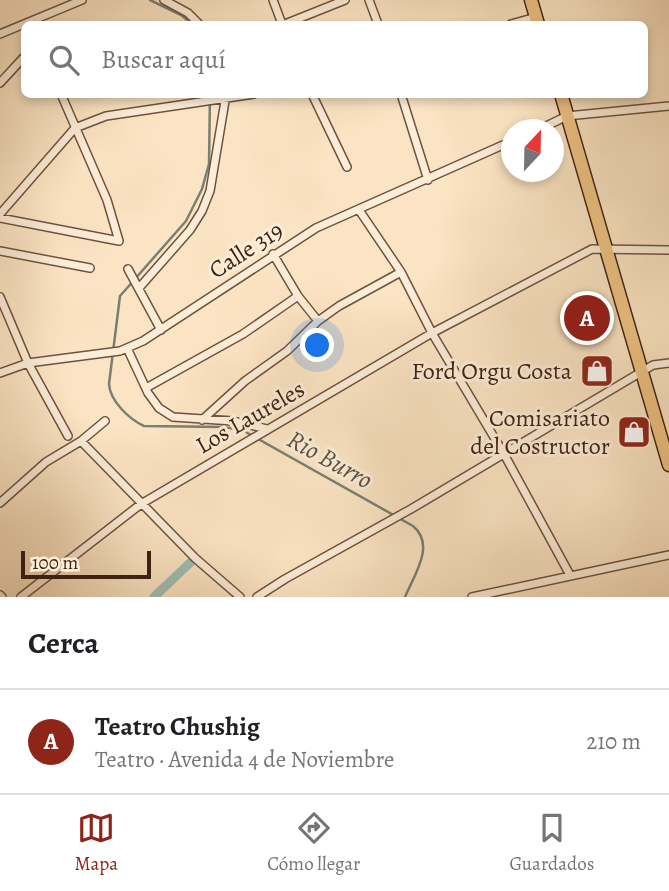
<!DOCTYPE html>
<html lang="es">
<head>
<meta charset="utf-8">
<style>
	body { margin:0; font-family:Alegreya,serif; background:#f2f2f2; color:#202124 }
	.compass { position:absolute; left:501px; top:119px; width:63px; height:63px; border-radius:50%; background:#fff; box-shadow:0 4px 10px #0003; rotate:22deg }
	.scale { position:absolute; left:21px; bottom:18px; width:130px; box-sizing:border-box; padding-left:7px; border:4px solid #402212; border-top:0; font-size:19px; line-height:24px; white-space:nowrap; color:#402212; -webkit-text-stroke:5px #fcedd8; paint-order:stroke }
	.you { position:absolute; left:318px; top:346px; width:24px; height:24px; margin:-18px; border:5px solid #fff; border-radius:50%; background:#1a73e8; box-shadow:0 0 0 10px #1a73e833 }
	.badge { display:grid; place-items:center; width:46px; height:46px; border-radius:50%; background:#8f2418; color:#fff; font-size:23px; font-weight:700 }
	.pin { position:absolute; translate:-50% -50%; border:4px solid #fff; box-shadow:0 2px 7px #0006 }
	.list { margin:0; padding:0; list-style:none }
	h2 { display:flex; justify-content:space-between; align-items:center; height:91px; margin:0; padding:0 28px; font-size:30px }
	h2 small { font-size:23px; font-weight:400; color:#757577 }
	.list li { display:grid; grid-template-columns:46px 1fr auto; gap:21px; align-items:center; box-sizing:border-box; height:105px; padding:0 28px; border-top:2px solid #e0e0e0 }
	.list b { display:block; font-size:26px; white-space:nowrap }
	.list p { margin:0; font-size:23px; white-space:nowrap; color:#757577 }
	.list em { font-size:23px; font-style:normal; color:#757577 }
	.icon { flex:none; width:38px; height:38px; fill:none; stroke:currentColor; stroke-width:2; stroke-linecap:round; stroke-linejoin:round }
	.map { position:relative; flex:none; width:669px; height:597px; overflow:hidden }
	.search { position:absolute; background:#fff; box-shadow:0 4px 10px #0003; left:21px; right:21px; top:21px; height:77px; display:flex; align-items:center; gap:18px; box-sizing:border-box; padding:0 24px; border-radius:10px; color:#757577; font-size:26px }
	.sheet { height:196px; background:#fff }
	nav { display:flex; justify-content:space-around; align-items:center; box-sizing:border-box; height:98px; border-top:2px solid #e0e0e0; background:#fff; font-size:19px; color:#757577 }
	nav a { display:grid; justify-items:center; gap:4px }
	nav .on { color:#8f2418 }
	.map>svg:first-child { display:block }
</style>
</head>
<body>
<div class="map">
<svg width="669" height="597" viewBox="0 0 669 597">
	<rect width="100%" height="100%" fill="#fbe4c3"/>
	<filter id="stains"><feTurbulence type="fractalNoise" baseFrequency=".00286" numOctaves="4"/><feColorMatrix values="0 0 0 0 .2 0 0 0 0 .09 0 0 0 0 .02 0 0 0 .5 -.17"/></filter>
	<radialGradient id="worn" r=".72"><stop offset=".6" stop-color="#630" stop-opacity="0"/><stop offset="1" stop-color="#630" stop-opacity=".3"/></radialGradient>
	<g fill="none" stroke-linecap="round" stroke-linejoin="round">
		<path stroke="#798073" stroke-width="2.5" d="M150,0L181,15L192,24
			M210,94L209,164L202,189L186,221L120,296L109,384C110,401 129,419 144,426L225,427L244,431L413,526C436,545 414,575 405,597"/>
		<path stroke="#9fbfb3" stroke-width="9" d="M154,597L195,558"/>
		<defs>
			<path id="minor" d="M164,0L188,13L199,24
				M273,0L282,24
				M369,0L378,24
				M285,24L345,0
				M511,24L536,17
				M0,34L82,0
				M0,83L24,57
				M312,94L347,167
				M401,94L428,180
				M538,130L567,116L669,106
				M359,210L401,272L432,333L504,454L570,575
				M0,214L75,128L106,116L254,94
				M0,218L119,241L107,200L61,94
				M0,251L90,268
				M273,254L298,296L318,321
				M128,269L161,330
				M139,288L190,230L202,211L210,191L226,95
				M0,297L28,363L68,436
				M127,348L148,393L159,408L173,417L233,421L267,429
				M0,373L28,363L120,351L143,341L316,228L512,141
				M146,388L243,334L298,296
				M202,420L245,381L287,351L318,321L339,306L401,272
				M81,441L195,558L240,597
				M0,503L46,462L81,441L105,421
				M0,595L2,597
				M21,597L141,504L432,333L592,249L669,250
				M257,597L285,579L411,509L653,365L669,363
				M472,597L669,555"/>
			<path id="primary" d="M531,0L538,24
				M561,94L669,465"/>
		</defs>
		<use href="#minor" stroke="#6f523e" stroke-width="10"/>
		<use href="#primary" stroke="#402212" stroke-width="15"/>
		<use href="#minor" stroke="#fcedd8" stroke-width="7"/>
		<use href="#primary" stroke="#eec282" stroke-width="12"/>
	</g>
	<defs>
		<symbol id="shop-square" viewBox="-11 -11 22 22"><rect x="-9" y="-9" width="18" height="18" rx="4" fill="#8f2418" stroke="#fcedd8"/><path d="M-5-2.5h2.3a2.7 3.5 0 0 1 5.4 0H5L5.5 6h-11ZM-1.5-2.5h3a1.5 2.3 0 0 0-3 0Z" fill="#fff"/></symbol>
	</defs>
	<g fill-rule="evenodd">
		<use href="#shop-square" x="578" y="352" width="38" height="38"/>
		<use href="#shop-square" x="615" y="413" width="38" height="38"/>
	</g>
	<g text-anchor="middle" stroke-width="6" stroke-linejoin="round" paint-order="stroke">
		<g font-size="24" fill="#402212" stroke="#fcedd8">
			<text transform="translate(246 250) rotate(-33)" y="8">Calle 319</text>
			<text transform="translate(250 417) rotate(-30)" y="8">Los Laureles</text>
		</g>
		<g font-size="24" fill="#402212" stroke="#fcedd8" text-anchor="end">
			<text x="572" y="379">Ford Orgu Costa</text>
			<text x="610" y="426">Comisariato<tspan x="610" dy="28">del Costructor</tspan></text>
		</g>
		<g font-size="26" font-style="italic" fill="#5c5142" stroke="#fcedd8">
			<text transform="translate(330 459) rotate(29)" y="9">Rio Burro</text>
		</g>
	</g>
	<rect width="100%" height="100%" filter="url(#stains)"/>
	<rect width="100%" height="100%" fill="url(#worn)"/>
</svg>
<svg class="compass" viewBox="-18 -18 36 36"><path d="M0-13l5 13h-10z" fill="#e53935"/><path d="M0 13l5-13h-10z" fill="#757577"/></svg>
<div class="scale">100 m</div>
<div class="you"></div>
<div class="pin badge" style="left:587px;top:318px">A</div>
<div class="search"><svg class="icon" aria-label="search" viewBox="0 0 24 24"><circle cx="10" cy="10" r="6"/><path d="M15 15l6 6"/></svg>Buscar aquí</div>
</div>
<section class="sheet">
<h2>Cerca<small></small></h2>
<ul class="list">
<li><span class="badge">A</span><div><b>Teatro Chushig</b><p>Teatro · Avenida 4 de Noviembre</p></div><em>210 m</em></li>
</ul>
</section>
<nav>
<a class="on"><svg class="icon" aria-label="map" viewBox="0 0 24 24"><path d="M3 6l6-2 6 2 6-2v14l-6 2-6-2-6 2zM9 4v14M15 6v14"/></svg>Mapa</a>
<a><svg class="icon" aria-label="directions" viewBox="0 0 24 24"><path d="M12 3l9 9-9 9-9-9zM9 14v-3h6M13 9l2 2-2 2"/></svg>Cómo llegar</a>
<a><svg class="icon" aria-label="saved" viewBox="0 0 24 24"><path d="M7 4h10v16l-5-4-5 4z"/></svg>Guardados</a>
</nav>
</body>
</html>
